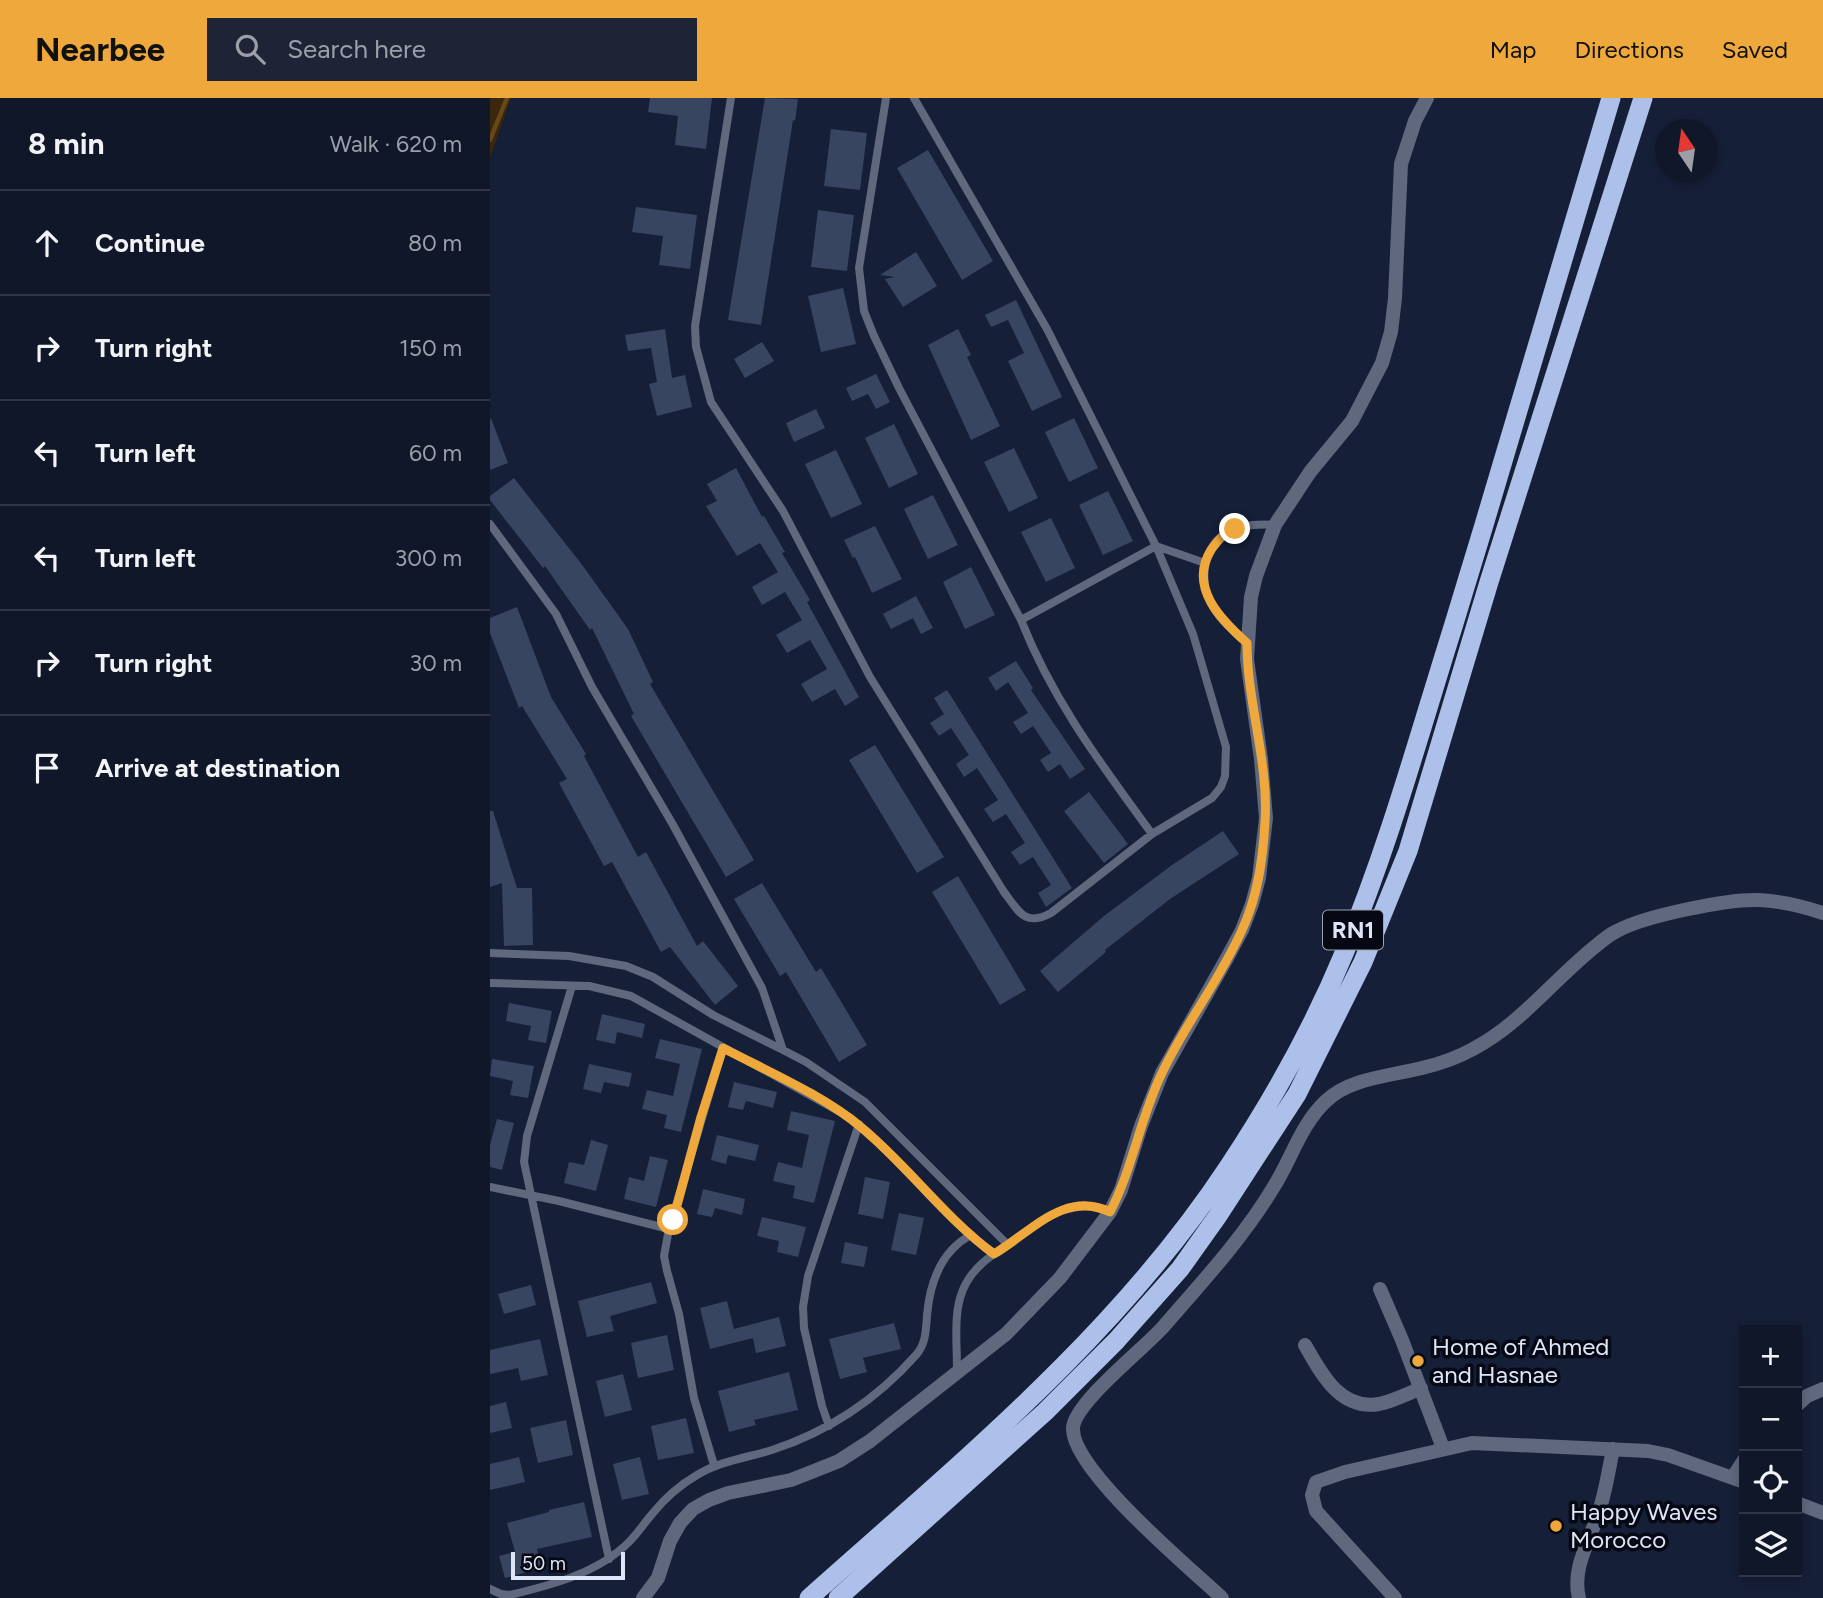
<!DOCTYPE html>
<html lang="en">
<head>
<meta charset="utf-8">
<style>
	body { margin:0; font-family:Figtree,sans-serif; background:#1e2435; color:#f1f3f6 }
	.controls { position:absolute; right:21px; bottom:21px; display:grid; overflow:hidden; border-radius:0px; box-shadow:0 4px 10px #0003 }
	.controls button { width:63px; height:63px; display:grid; place-items:center; padding:0; border:0; border-bottom:2px solid #303646; background:#101729; color:#f1f3f6; font:35px sans-serif }
	.compass { position:absolute; left:1165px; top:21px; width:63px; height:63px; border-radius:50%; background:#101729; box-shadow:0 4px 10px #0003; rotate:347deg }
	.scale { position:absolute; left:21px; bottom:18px; width:114px; box-sizing:border-box; padding-left:7px; border:4px solid #dde5f6; border-top:0; font-size:19px; line-height:24px; white-space:nowrap; color:#dde5f6; -webkit-text-stroke:5px #060914; paint-order:stroke }
	.stop { position:absolute; width:21px; height:21px; margin:-16px; border:5px solid #eea83c; border-radius:50%; background:#fff }
	.stop.end { background:#eea83c; border-color:#fff; box-shadow:0 2px 7px #0008 }
	.list { margin:0; padding:0; list-style:none }
	h2 { display:flex; justify-content:space-between; align-items:center; height:91px; margin:0; padding:0 28px; font-size:30px }
	h2 small { font-size:23px; font-weight:400; color:#9c9fa8 }
	.list li { display:grid; grid-template-columns:46px 1fr auto; gap:21px; align-items:center; box-sizing:border-box; height:105px; padding:0 28px; border-top:2px solid #303646 }
	.list b { display:block; font-size:26px; white-space:nowrap }
	.list em { font-size:23px; font-style:normal; color:#9c9fa8 }
	.icon { flex:none; width:38px; height:38px; fill:none; stroke:currentColor; stroke-width:2; stroke-linecap:round; stroke-linejoin:round }
	.map { position:relative; flex:none; width:1333px; height:1500px; overflow:hidden }
	header { display:flex; align-items:center; gap:42px; box-sizing:border-box; height:98px; padding:0 35px; background:#eea83c; color:#111 }
	header strong { font-size:33px }
	nav { display:flex; gap:38px; margin-inline-start:auto; font-size:24px }
	.search { width:490px; height:63px; background:#1e2435; display:flex; align-items:center; gap:18px; box-sizing:border-box; padding:0 24px; border-radius:0px; color:#9c9fa8; font-size:26px }
	main { display:flex }
	aside { flex:1; background:#101729 }
	.map>svg:first-child { display:block }
</style>
</head>
<body>
<header>
<strong>Nearbee</strong>
<div class="search"><svg class="icon" aria-label="search" viewBox="0 0 24 24"><circle cx="10" cy="10" r="6"/><path d="M15 15l6 6"/></svg>Search here</div>
<nav><a>Map</a><a>Directions</a><a>Saved</a></nav>
</header>
<main>
<aside>
<h2>8 min<small>Walk · 620 m</small></h2>
<ul class="list">
<li><svg class="icon" aria-label="ahead" viewBox="0 0 24 24"><path d="M12 20V5M6 11l6-6 6 6"/></svg><div><b>Continue</b></div><em>80 m</em></li>
<li><svg class="icon" aria-label="right" viewBox="0 0 24 24"><path d="M7 20v-9h11M14 6l5 5-5 5"/></svg><div><b>Turn right</b></div><em>150 m</em></li>
<li><svg class="icon" aria-label="left" viewBox="0 0 24 24"><path d="M17 20v-9H6M10 6l-5 5 5 5"/></svg><div><b>Turn left</b></div><em>60 m</em></li>
<li><svg class="icon" aria-label="left" viewBox="0 0 24 24"><path d="M17 20v-9H6M10 6l-5 5 5 5"/></svg><div><b>Turn left</b></div><em>300 m</em></li>
<li><svg class="icon" aria-label="right" viewBox="0 0 24 24"><path d="M7 20v-9h11M14 6l5 5-5 5"/></svg><div><b>Turn right</b></div><em>30 m</em></li>
<li><svg class="icon" aria-label="arrive" viewBox="0 0 24 24"><path d="M6 21V4h12l-3 4 3 4H6"/></svg><div><b>Arrive at destination</b></div></li>
</ul>
</aside>
<div class="map">
<svg width="1333" height="1500" viewBox="0 0 1333 1500">
	<rect width="100%" height="100%" fill="#151f37"/>
	<path fill="#3a270d" d="M0,0H21L0,60Z"/>
	<g fill="none" stroke-linecap="round" stroke-linejoin="round">
		<path stroke="#684819" stroke-width="4.5" d="M0,42L17,0"/>
	</g>
	<path fill="#384560" d="M160,0H222L216,51L185,47L188,18L158,14Z
		M275,0L308,1L305,23L303,22L271,227L238,222Z
		M341,31L377,35L370,92L334,88Z
		M438,52L503,163L472,182L407,70Z
		M146,109L207,117L200,171L169,167L173,138L142,134Z
		M328,112L364,117L357,173L321,169Z
		M426,154L447,188L413,209L395,181L405,179L390,177Z
		M353,190L366,246L331,254L318,198Z
		M526,202L572,299L542,313L518,263L534,255L518,222L501,229L495,217Z
		M175,231L182,280L195,277L202,309L167,318L159,286L167,284L161,250L138,253L135,237Z
		M468,231L481,257L477,259L510,328L481,342L438,247Z
		M272,244L284,263L255,280L244,261Z
		M386,276L400,304L386,311L378,296L362,303L356,290Z
		M326,311L335,330L304,344L296,325Z
		M1,320L18,365L0,372V321Z
		M584,320L608,370L579,384L555,334Z
		M404,326L428,376L399,390L375,340Z
		M524,350L548,400L519,414L494,364Z
		M346,352L372,406L341,420L315,366Z
		M246,370L272,419L274,418L295,454L292,455L320,502L317,504L369,599L355,608L345,591L322,604L311,586L337,571L320,542L297,555L286,537L312,522L295,494L272,507L262,489L288,474L270,445L247,458L216,408L227,403L217,386Z
		M24,380L93,468L138,531L163,584L160,586L264,762L236,779L141,618L144,616L102,530L100,532L55,468L53,470L0,402V398Z
		M618,393L643,443L613,457L589,407Z
		M443,397L468,447L438,461L414,411Z
		M561,420L585,470L556,484L531,434Z
		M385,428L412,481L382,495L365,459L363,460L354,442Z
		M481,469L505,517L475,531L453,484Z
		M426,498L443,530L431,536L423,520L401,531L393,516Z
		M27,509L61,599L96,656L94,658L148,759L156,754L207,848L213,843L248,888L225,907L180,849L171,854L122,764L114,768L69,685L77,681L32,608L29,610L0,535V520Z
		M526,563L543,590L541,592L595,671L580,681L570,666L558,674L550,662L561,655L543,628L531,636L523,624L538,615L518,584L506,593L498,580Z
		M457,592L582,790L556,809L548,795L561,787L543,759L530,767L521,754L535,745L516,716L503,724L494,711L508,702L487,670L474,679L466,666L479,657L461,630L449,638L440,625L454,616L444,600Z
		M385,647L454,759L427,775L359,662Z
		M599,694L638,746L614,765L574,713Z
		M0,713H3L27,790H42L43,847L14,848L12,785L0,789Z
		M733,733L749,756L680,801L615,852L616,854L568,894L550,873L614,818L682,767Z
		M468,778L536,892L510,907L442,794Z
		M272,785L326,874L331,870L377,947L349,964L296,874L290,878L244,801Z
		M19,905L62,913L56,945L38,942L41,928L16,923Z
		M112,916L155,926L152,940L127,934L125,946L106,942Z
		M170,941L212,951L191,1034L174,1030L177,1017L152,1011L157,992L183,998L190,966L165,960Z
		M2,961L44,968L38,1000L20,997L23,983L0,978Z
		M99,966L142,975L139,989L114,984L111,995L93,991Z
		M244,984L287,994L283,1010L256,1003L253,1012L238,1009Z
		M301,1013L345,1023L324,1105L303,1100L305,1088L283,1083L288,1064L312,1070L319,1037L297,1032Z
		M7,1021L24,1025L12,1072L0,1069V1047Z
		M227,1037L269,1047L265,1063L238,1057L236,1066L221,1062Z
		M101,1042L118,1047L106,1093L74,1085L79,1064L94,1067Z
		M160,1058L178,1062L166,1109L134,1101L139,1079L154,1083Z
		M375,1079L400,1084L393,1121L368,1116Z
		M213,1091L255,1101L252,1117L225,1110L222,1119L207,1116Z
		M409,1115L434,1120L426,1157L401,1152Z
		M272,1119L316,1129L308,1159L287,1154L289,1143L267,1138Z
		M355,1144L378,1149L374,1169L351,1165Z
		M161,1184L167,1205L120,1218L124,1233L97,1239L88,1203Z
		M41,1187L46,1207L14,1216L8,1196Z
		M237,1203L244,1231L289,1219L296,1248L266,1255L263,1240L220,1251L210,1210Z
		M404,1225L411,1251L373,1260L377,1274L350,1281L339,1241Z
		M177,1237L184,1272L148,1280L141,1245Z
		M50,1241L58,1277L31,1283L28,1270L0,1276V1252Z
		M299,1274L308,1312L264,1322L266,1327L239,1334L228,1293Z
		M133,1276L142,1312L115,1319L106,1283Z
		M16,1304L22,1330L0,1335V1308Z
		M196,1320L204,1355L168,1362L161,1328Z
		M76,1322L83,1357L48,1365L40,1330Z
		M29,1359L35,1384L0,1392V1366Z
		M150,1359L159,1396L132,1402L123,1366Z
		M94,1404L102,1439L47,1451L52,1470L15,1480L9,1458L25,1454L17,1425L59,1414V1412Z"/>
	<g fill="none" stroke-linecap="round" stroke-linejoin="round">
		<path stroke="#5f687d" stroke-width="8" d="M241,0L205,228L206,249L221,304L293,413L380,579L514,794C529,814 535,829 561,815L662,736L722,700L731,689L735,678L736,649L703,536L666,448L557,231L424,0
			M396,0L369,170L374,213L384,238L409,290L531,522C563,603 611,666 662,736
			M0,426L66,516L102,589L182,725L272,890L293,952L316,964L375,1004L518,1147
			M531,522L666,448L715,465
			M757,545C744,533 729,522 721,505C709,482 713,448 738,434C752,426 770,426 785,427
			M0,855L79,858L136,868L163,879L223,917L293,952
			M0,885L99,888L141,898L359,1019C411,1060 450,1117 504,1156C540,1134 575,1092 620,1114
			M82,888L37,1038L34,1064L119,1461
			M0,1089L69,1103L179,1131
			M467,1274C467,1224 458,1187 504,1156
			M339,1328L332,1308L314,1230L313,1209L318,1178L369,1026
			M224,1367L204,1300L189,1216L177,1173L174,1158L179,1131L233,950
			M0,1491L11,1496L20,1497C62,1487 108,1475 139,1444C148,1435 155,1424 163,1415C175,1400 190,1387 207,1377C230,1363 256,1360 282,1352C337,1334 387,1301 426,1257C436,1246 436,1231 437,1217C440,1184 451,1153 481,1137"/>
		<path stroke="#5f687d" stroke-width="14" d="M890,1191L912,1242L953,1350
			M815,1247C831,1275 850,1313 889,1306C903,1303 918,1296 931,1290
			M1307,1307L1317,1298L1333,1291
			M1243,1379L1254,1362
			M1307,1405L1333,1415
			M153,1500L168,1480L180,1443L190,1425L203,1411L219,1402L238,1395L301,1382L324,1373L349,1363L380,1343L516,1236L570,1180L620,1114L631,1092L651,1028L672,975L737,860L752,832L762,806L769,780L776,720L771,661L757,561L761,499L766,478L785,427L820,374L862,323L892,265L901,234L905,200L911,66L925,23L937,0
			M732,1500C701,1471 581,1371 583,1330C584,1305 655,1250 674,1228C712,1184 753,1140 783,1090C801,1062 811,1026 836,1003C859,980 901,978 932,970C949,966 967,960 983,951C1031,926 1065,880 1107,847C1113,842 1120,836 1127,833C1154,818 1237,801 1268,802C1290,803 1312,808 1333,815
			M905,1500L826,1413L822,1397L826,1384L855,1374L982,1345L1158,1353L1178,1357L1254,1384
			M1089,1500C1081,1468 1102,1440 1110,1410C1116,1391 1119,1371 1123,1351"/>
		<path stroke="#adc0ea" stroke-width="19" d="M319,1500C469,1366 628,1237 739,1068C784,1000 824,928 855,853C899,747 929,637 963,529C1017,353 1068,176 1121,0
			M348,1500L555,1314L626,1243L690,1171L727,1119L807,996L873,864L918,753L999,484L1153,0"/>
	</g>
	<g fill="none" stroke-linecap="round" stroke-linejoin="round">
		<path stroke="#eea83c" stroke-width="9" d="M183,1122L211,1019L233,950C277,973 335,998 372,1030C419,1069 455,1120 504,1156C541,1134 575,1092 620,1114C643,1070 650,1020 672,975C695,926 730,882 752,832C768,798 773,761 775,724C779,664 757,605 757,545C731,522 698,489 721,452C728,442 734,435 745,431"/>
	</g>
	<g fill="#eea83c" stroke="#060914" stroke-width="2.5">
		<circle cx="928" cy="1263" r="7"/>
		<circle cx="1066" cy="1428" r="7"/>
	</g>
	<g text-anchor="middle" stroke-width="7" stroke-linejoin="round" paint-order="stroke">
		<rect fill="#060914" stroke="#9ca3b2" stroke-width="2" x="833" y="812.5" width="60" height="39" rx="5"/>
		<g font-size="23" font-weight="bold" fill="#dde5f6">
			<text x="863" y="840">RN1</text>
		</g>
		<g font-size="24" fill="#dde5f6" stroke="#060914" text-anchor="start">
			<text x="942" y="1257">Home of Ahmed<tspan x="942" dy="28">and Hasnae</tspan></text>
			<text x="1080" y="1422">Happy Waves<tspan x="1080" dy="28">Morocco</tspan></text>
		</g>
	</g>
</svg>
<div class="controls">
<button>+</button>
<button>−</button>
<button><svg class="icon" aria-label="locate" viewBox="0 0 24 24"><circle cx="12" cy="12" r="6"/><path d="M12 2v4M12 18v4M2 12h4M18 12h4"/></svg></button>
<button><svg class="icon" aria-label="layers" viewBox="0 0 24 24"><path d="M12 4l9 5-9 5-9-5zM3 14l9 5 9-5"/></svg></button>
</div>
<svg class="compass" viewBox="-18 -18 36 36"><path d="M0-13l5 13h-10z" fill="#e53935"/><path d="M0 13l5-13h-10z" fill="#9c9fa8"/></svg>
<div class="scale">50 m</div>
<div class="stop" style="left:183px;top:1122px"></div>
<div class="stop end" style="left:745px;top:431px"></div>
</div>
</main>
</body>
</html>
